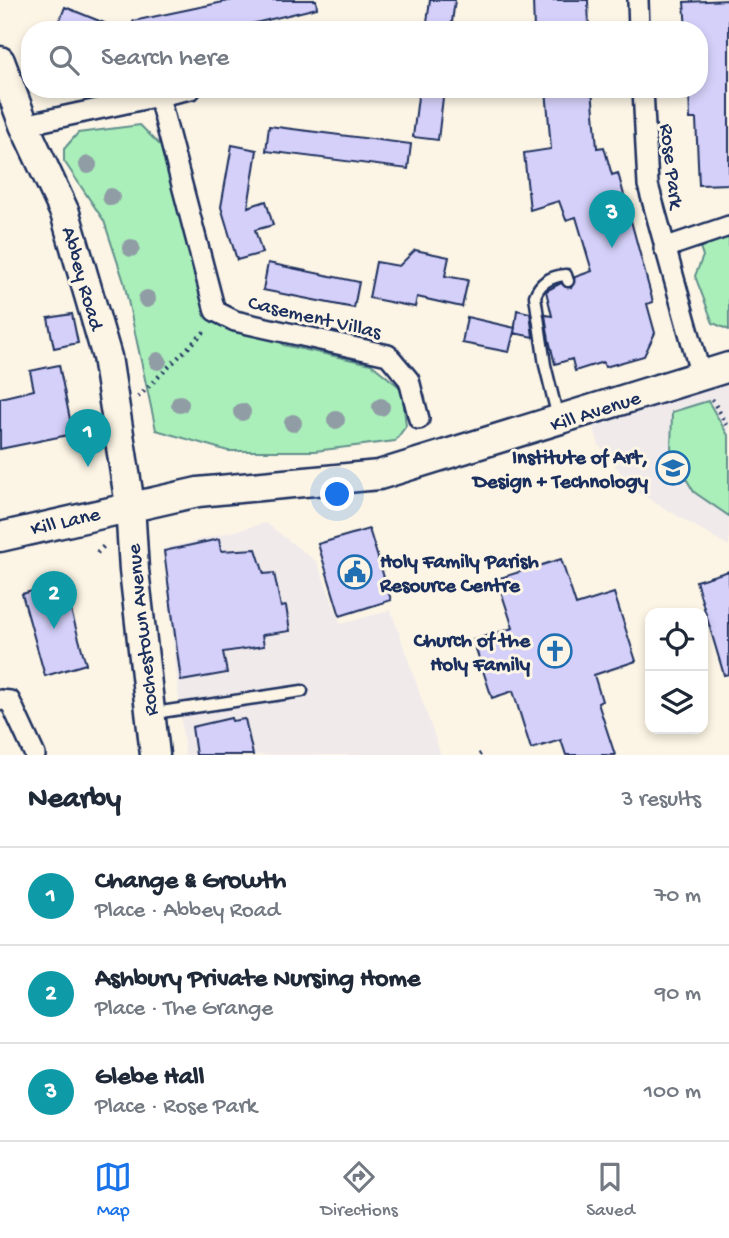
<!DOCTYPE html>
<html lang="en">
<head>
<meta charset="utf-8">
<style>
	body { margin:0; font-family:"Gochi Hand",sans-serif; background:#f2f2f3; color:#1f2937 }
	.controls { position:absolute; right:21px; bottom:21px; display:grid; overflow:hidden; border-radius:14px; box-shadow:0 4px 10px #0003 }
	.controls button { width:63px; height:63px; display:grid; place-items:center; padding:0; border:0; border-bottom:2px solid #e0e1e3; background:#fff; color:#1f2937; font:35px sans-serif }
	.you { position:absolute; left:338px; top:495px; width:24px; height:24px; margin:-18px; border:5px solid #fff; border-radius:50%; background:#1a73e8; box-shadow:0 0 0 10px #1a73e833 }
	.badge { display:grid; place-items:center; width:46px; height:46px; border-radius:50%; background:#1a73e8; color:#fff; font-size:23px; font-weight:700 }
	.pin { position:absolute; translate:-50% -58px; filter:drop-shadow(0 2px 4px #0008) }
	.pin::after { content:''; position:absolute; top:37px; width:24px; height:21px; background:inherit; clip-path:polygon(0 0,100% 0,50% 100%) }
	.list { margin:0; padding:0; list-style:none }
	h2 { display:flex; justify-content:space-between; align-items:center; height:91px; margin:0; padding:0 28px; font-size:30px }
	h2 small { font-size:23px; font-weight:400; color:#747a83 }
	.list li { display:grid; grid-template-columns:46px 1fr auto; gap:21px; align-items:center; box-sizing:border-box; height:98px; padding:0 28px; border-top:2px solid #e0e1e3 }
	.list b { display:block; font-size:26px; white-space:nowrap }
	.list p { margin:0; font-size:23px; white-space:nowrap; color:#747a83 }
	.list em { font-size:23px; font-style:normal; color:#747a83 }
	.icon { flex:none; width:38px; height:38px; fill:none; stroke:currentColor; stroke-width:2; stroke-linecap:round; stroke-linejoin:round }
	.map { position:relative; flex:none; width:729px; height:755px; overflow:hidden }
	.search { position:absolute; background:#fff; box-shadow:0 4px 10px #0003; left:21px; right:21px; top:21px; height:77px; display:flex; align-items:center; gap:18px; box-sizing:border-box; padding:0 24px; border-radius:28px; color:#747a83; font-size:26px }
	.sheet { height:385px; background:#fff }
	nav { display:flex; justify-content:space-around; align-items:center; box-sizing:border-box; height:98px; border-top:2px solid #e0e1e3; background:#fff; font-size:19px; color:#747a83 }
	nav a { display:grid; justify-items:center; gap:4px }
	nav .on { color:#1a73e8 }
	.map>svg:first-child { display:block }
</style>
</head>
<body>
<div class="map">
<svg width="729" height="755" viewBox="0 0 729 755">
	<rect width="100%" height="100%" fill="#fcf5e5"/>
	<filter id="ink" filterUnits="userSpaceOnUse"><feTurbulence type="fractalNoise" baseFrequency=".0143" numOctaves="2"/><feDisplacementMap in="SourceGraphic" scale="14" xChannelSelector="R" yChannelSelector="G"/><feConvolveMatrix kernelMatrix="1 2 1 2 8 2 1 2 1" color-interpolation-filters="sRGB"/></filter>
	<g filter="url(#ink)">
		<path fill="#f0eaeb" d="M729,367V546L635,491L599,445L589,411Z
			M266,523L317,562L341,624L391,610L441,755H185L163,549Z"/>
		<path fill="#aaefb9" stroke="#628f8c" stroke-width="2" d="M140,125L164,149L209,313L280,337L283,345L371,364L402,389L406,426L395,441L315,451H228L156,430L124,282L104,221L64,161V149L78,133Z
			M729,237V330L713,323L695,276L703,256L700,247Z
			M708,401L729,437V516L694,492L671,453L672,412Z"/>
		<path fill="#d5d0f9" stroke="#1b2f5e" stroke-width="2" d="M233,0H316L317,8L226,30H134L133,21Z
			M430,0H455L451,30H426Z
			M533,0H588L589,30H534Z
			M729,0V184L699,185L696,119H690L689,89H699V30H686L684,2Z
			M65,7L119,29V30H56Z
			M419,89H444L438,140L413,137Z
			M546,89H592L597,148L604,147L612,175L618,173L653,302L647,304L655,333L644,356L605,367L603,362L575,371L572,359L555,364L549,340L545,315L552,316L546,291L561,283L571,288L575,277L592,271L576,217L566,220L559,201L530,210L524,153L551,149Z
			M269,126L411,144L408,169L266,151Z
			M232,145L257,150L248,207L266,201L273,225L255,230L262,253L237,260L221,207Z
			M415,250L449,257L445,276L468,280L462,307L417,297L415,307L369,298L376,262L399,266Z
			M268,263L359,282L354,308L263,290Z
			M517,310L530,313L533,337L514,333Z
			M72,314L78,343L54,348L48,318Z
			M467,317L515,328L509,352L462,343Z
			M59,365L73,434L0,449V398L34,390L30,371Z
			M369,529L391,600L340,616L318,544Z
			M219,539L221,551L256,549L264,574L274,573L281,607L286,606L290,631L262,635L264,646L223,652L227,673L181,681L164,551Z
			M561,559L576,605L614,593L636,661L594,675L602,701L598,703L615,755H566L561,740L531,749L513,691L492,698L473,640L513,628L497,579Z
			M729,571V674L724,675L696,581Z
			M63,582L86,664L45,676L22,594Z
			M231,718L232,721L245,719L253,755H196L192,727Z"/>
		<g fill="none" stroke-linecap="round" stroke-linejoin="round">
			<defs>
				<path id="lane" d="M558,418L545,365L535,296C540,282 552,276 566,275L568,281
					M154,713L302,691"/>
				<path id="street" d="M638,0L639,30
					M643,89L648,185L701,376
					M159,97L215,311L235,321L388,355L409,380L419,419
					M24,125L191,89
					M664,248L729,226
					M0,700L10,701L35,755"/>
				<path id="secondary" d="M0,61L24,125L65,213L107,357L130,505L134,570L155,755
					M0,537L198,492L379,475L729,367"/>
			</defs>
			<use href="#lane" stroke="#1b2f5e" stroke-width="15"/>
			<use href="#street" stroke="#1b2f5e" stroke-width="24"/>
			<use href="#secondary" stroke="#1b2f5e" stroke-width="33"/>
			<path stroke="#1b2f5e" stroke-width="4.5" stroke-dasharray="2 5" stroke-linecap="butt" d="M138,397L206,330
				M712,399L729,429
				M97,553L106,544
				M479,755L482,753"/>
			<use href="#lane" stroke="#fcf5e5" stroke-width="10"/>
			<use href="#street" stroke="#fcf5e5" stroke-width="19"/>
			<use href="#secondary" stroke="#fcf5e5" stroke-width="28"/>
		</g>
		<g fill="#909da5">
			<circle cx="88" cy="165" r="9"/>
			<circle cx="111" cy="197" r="9"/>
			<circle cx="131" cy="248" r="9"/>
			<circle cx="147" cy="299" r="9"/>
			<circle cx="158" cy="361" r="9"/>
			<circle cx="180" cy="404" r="9"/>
			<circle cx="381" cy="407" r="9"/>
			<circle cx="242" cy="412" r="9"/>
			<circle cx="336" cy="420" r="9"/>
			<circle cx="293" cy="423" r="9"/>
		</g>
	</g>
	<defs>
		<symbol id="university-ring" viewBox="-11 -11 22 22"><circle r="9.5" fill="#fcf5e5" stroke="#1f6fb2" stroke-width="1.5"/><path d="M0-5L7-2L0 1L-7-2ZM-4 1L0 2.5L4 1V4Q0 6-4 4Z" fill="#1f6fb2"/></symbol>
		<symbol id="civic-ring" viewBox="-11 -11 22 22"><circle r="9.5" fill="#fcf5e5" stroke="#1f6fb2" stroke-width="1.5"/><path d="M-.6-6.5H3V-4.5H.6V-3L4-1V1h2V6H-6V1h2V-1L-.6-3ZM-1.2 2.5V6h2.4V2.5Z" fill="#1f6fb2"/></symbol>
		<symbol id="church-ring" viewBox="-11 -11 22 22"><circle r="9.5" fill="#fcf5e5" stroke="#1f6fb2" stroke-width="1.5"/><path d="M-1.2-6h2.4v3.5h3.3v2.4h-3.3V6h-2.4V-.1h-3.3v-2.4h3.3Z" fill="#1f6fb2"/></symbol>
	</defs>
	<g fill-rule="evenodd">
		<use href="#university-ring" x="654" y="449" width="38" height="38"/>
		<use href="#civic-ring" x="336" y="553" width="38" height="38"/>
		<use href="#church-ring" x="536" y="632" width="38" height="38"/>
	</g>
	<g text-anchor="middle" stroke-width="6" stroke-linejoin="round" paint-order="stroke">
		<g font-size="21" fill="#1b2f5e" stroke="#fcf5e5">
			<text transform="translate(673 166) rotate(83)" y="7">Rose Park</text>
			<text transform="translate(84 278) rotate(74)" y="7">Abbey Road</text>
			<text transform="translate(315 316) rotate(13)" y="7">Casement Villas</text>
			<text transform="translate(595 410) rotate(-18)" y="7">Kill Avenue</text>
			<text transform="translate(65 520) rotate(-13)" y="7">Kill Lane</text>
			<text transform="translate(141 630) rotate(-96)" y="7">Rochestown Avenue</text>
		</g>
		<g font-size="21" font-weight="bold" fill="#1b2f5e" stroke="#fcf5e5" text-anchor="end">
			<text x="648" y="463">Institute of Art,<tspan x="648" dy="24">Design + Technology</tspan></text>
			<text x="380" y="567" text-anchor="start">Holy Family Parish<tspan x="380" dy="24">Resource Centre</tspan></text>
			<text x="530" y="646">Church of the<tspan x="530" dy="24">Holy Family</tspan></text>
		</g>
	</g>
</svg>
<div class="controls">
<button><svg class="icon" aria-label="locate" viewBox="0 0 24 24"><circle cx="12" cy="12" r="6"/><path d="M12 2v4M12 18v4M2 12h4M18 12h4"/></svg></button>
<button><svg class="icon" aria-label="layers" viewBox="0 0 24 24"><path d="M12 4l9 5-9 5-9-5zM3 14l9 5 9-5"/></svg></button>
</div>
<div class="you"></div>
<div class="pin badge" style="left:88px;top:467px;background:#0f9aa8">1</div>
<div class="pin badge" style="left:54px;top:629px;background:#0f9aa8">2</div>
<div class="pin badge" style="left:612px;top:248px;background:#0f9aa8">3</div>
<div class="search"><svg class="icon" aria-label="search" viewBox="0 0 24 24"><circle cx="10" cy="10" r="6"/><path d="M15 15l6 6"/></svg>Search here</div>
</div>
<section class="sheet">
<h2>Nearby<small>3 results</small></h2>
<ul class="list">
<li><span class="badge" style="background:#0f9aa8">1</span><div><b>Change &amp; Growth</b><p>Place · Abbey Road</p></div><em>70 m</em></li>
<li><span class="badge" style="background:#0f9aa8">2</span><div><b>Ashbury Private Nursing Home</b><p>Place · The Grange</p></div><em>90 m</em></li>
<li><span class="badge" style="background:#0f9aa8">3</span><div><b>Glebe Hall</b><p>Place · Rose Park</p></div><em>100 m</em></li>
</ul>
</section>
<nav>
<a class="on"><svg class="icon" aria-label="map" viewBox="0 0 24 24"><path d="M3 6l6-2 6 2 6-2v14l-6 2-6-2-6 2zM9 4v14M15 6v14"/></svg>Map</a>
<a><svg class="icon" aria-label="directions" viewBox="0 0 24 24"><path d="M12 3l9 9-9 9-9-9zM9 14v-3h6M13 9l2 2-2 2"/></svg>Directions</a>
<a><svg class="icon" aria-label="saved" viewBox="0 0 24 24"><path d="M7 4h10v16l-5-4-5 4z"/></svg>Saved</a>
</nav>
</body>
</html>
